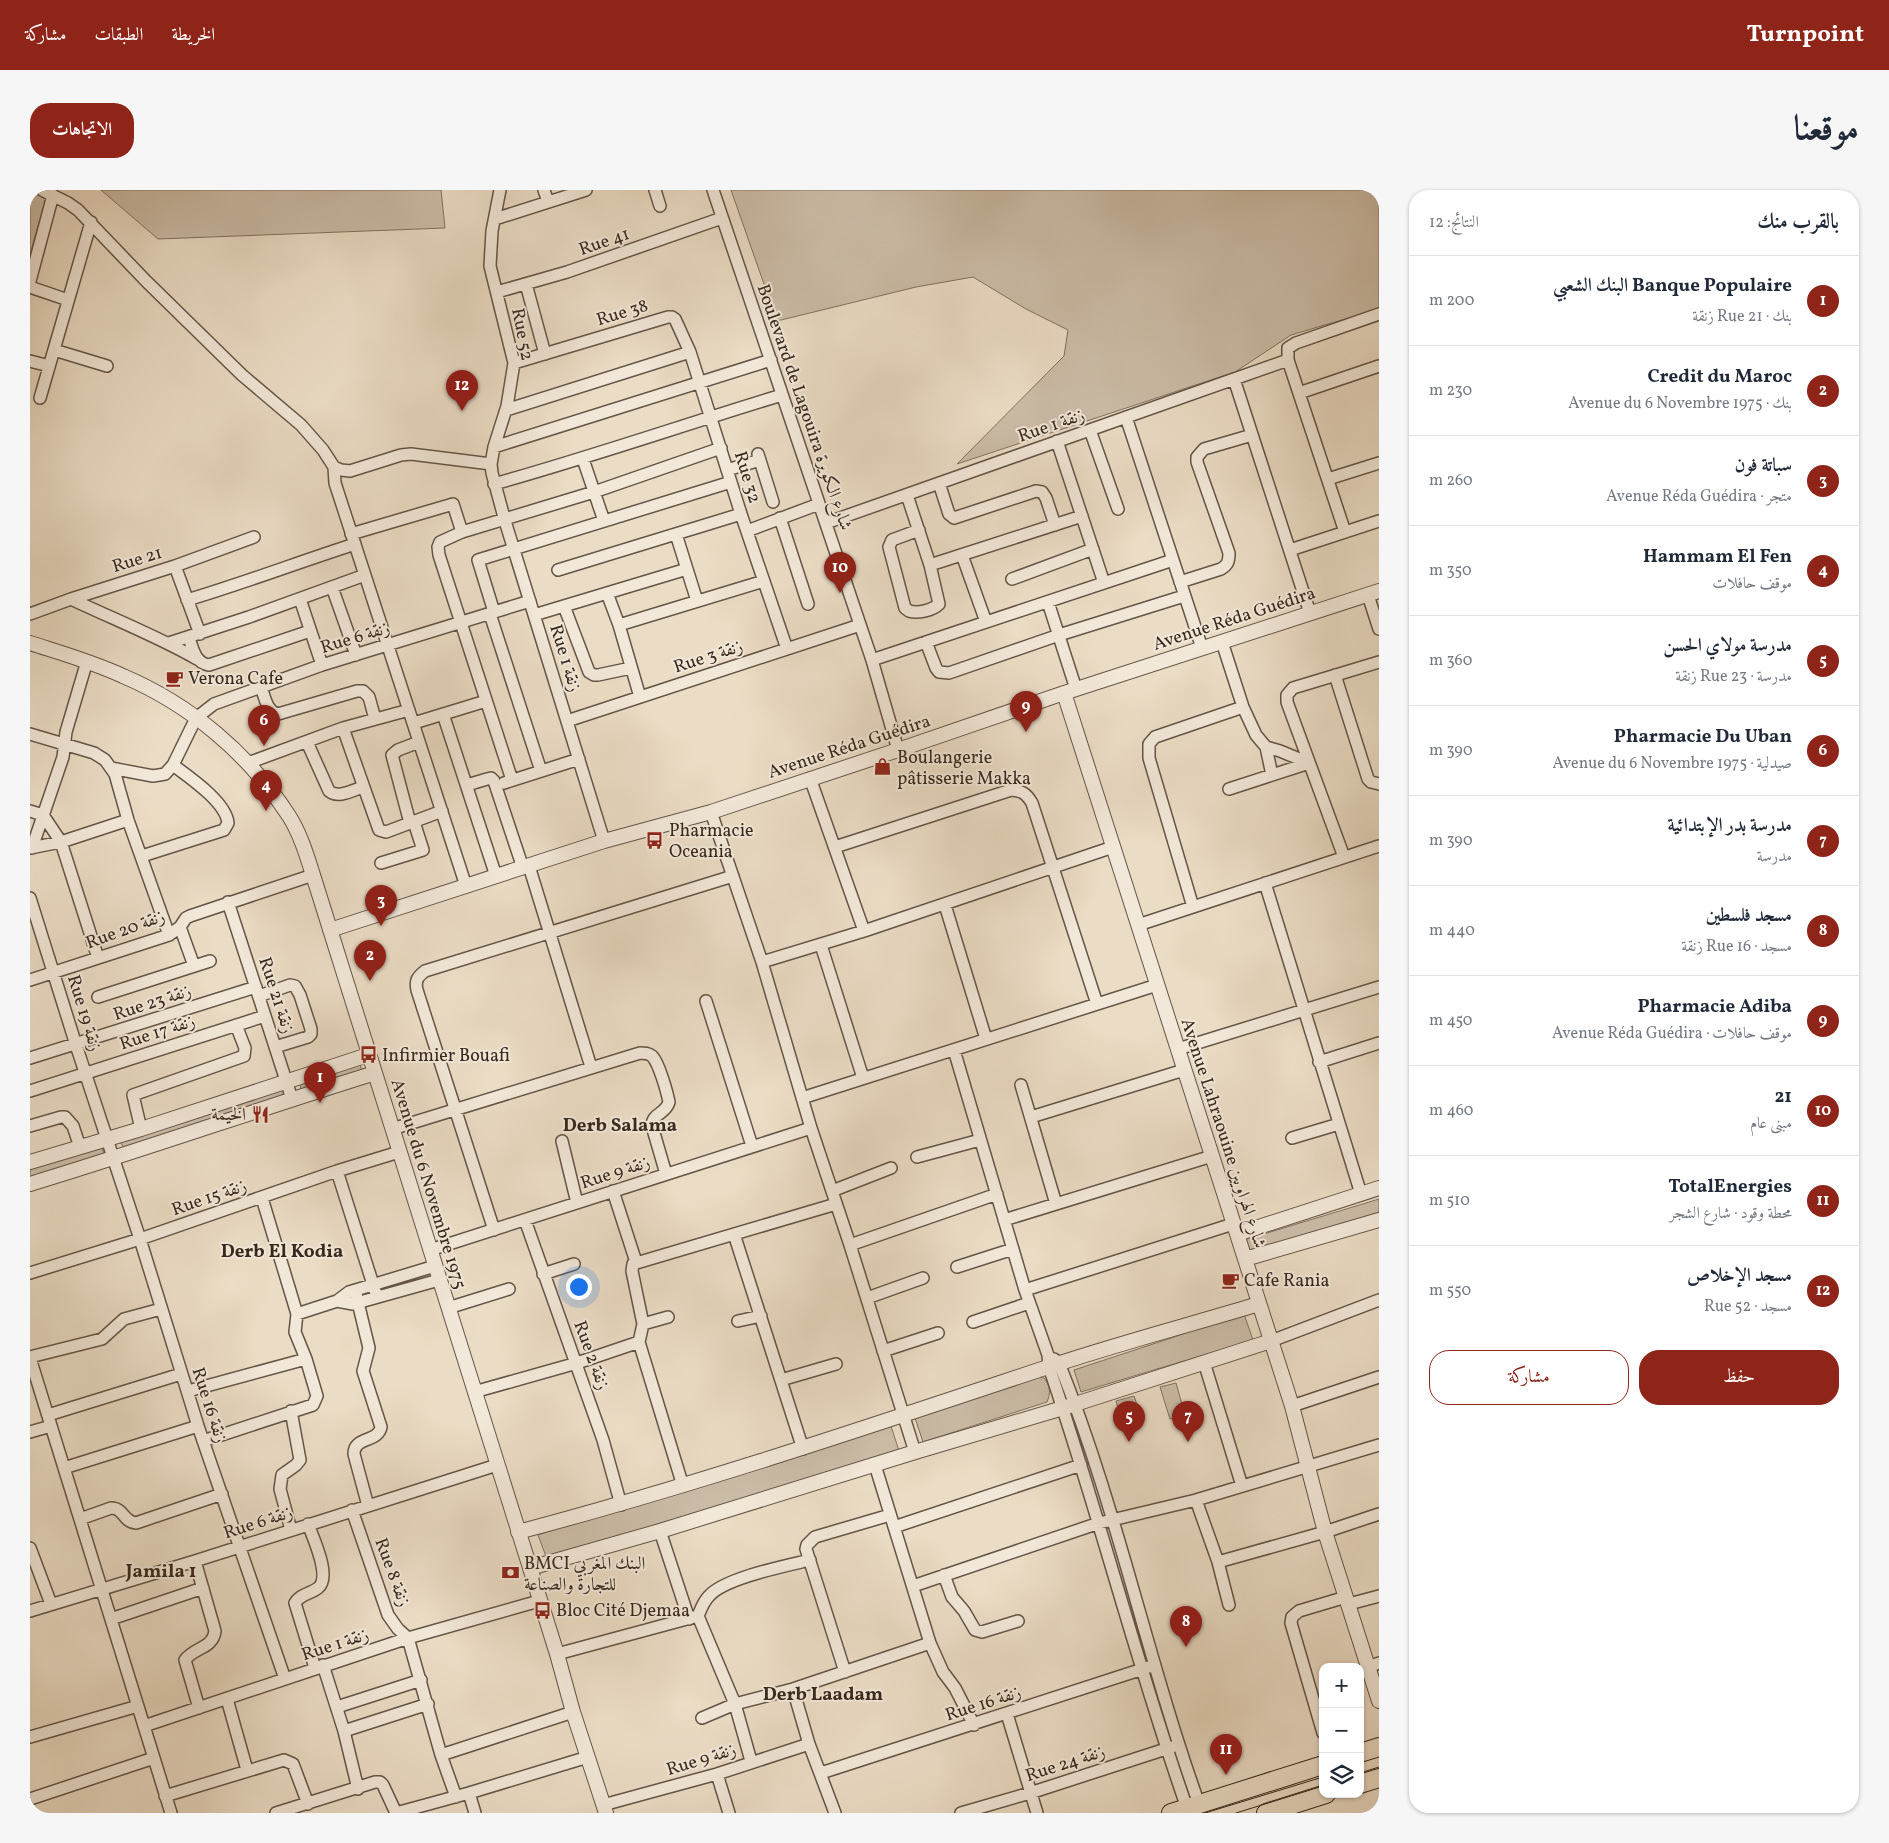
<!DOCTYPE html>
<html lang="ar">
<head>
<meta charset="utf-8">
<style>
	body { margin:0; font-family:Vollkorn,Amiri,serif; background:#f6f6f7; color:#1f2937; direction:rtl }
	.controls { position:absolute; right:15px; bottom:15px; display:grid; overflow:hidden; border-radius:10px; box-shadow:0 1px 4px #0004 }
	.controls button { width:45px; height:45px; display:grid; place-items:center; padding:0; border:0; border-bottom:1px solid #e0e1e3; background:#fff; color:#1f2937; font:25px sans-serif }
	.you { position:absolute; left:548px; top:1096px; width:18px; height:18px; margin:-12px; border:4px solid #fff; border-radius:50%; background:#1a73e8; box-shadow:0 0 0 8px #1a73e833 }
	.badge { display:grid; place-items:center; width:32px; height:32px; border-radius:50%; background:#8f2418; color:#fff; font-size:16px; font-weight:700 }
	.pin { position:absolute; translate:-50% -41px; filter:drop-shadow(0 1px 2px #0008) }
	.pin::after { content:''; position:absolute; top:26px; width:18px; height:15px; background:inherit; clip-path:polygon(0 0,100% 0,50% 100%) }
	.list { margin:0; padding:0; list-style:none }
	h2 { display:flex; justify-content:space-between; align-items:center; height:65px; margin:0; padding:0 20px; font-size:21px }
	h2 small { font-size:16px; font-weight:400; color:#747a83 }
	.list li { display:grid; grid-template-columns:32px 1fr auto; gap:15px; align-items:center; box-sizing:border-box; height:90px; padding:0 20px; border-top:1px solid #e0e1e3 }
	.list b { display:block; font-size:19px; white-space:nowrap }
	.list p { margin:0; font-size:16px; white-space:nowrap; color:#747a83 }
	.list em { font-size:16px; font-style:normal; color:#747a83 }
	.actions { display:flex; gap:10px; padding:15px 20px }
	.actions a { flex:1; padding:11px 0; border:1px solid #8f2418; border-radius:20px; text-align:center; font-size:18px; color:#8f2418 }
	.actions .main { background:#8f2418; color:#fff }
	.icon { flex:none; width:28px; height:28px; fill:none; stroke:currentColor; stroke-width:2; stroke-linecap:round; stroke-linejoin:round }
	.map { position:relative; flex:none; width:1349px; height:1623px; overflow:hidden; direction:ltr; border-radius:20px }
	header { display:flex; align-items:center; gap:30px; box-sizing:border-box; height:70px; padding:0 25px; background:#8f2418; color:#fff }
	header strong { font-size:24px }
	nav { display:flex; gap:28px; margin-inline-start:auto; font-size:18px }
	.intro { display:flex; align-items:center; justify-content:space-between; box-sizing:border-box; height:120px; padding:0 30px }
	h1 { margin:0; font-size:35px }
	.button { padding:12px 22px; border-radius:20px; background:#8f2418; color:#fff; font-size:18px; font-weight:700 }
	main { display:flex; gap:30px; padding:0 30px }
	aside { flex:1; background:#fff; border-radius:20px; box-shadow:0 1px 4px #0004 }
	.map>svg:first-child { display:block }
</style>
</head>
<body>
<header>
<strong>Turnpoint</strong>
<nav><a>الخريطة</a><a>الطبقات</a><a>مشاركة</a></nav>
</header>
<div class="intro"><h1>موقعنا</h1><a class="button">الاتجاهات</a></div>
<main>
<aside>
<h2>بالقرب منك<small>النتائج: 12</small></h2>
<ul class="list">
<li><span class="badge">1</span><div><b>Banque Populaire البنك الشعبي</b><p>بنك · Rue 21 زنقة</p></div><em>200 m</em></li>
<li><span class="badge">2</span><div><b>Credit du Maroc</b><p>بنك · Avenue du 6 Novembre 1975</p></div><em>230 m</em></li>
<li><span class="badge">3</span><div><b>سباتة فون</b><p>متجر · Avenue Réda Guédira</p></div><em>260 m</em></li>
<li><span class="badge">4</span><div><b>Hammam El Fen</b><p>موقف حافلات</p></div><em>350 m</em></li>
<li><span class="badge">5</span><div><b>مدرسة مولاي الحسن</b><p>مدرسة · Rue 23 زنقة</p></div><em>360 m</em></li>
<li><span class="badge">6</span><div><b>Pharmacie Du Uban</b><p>صيدلية · Avenue du 6 Novembre 1975</p></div><em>390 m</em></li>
<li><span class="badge">7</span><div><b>مدرسة بدر الإبتدائية</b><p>مدرسة</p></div><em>390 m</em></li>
<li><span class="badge">8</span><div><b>مسجد فلسطين</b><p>مسجد · Rue 16 زنقة</p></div><em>440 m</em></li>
<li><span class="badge">9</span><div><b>Pharmacie Adiba</b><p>موقف حافلات · Avenue Réda Guédira</p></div><em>450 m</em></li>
<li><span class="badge">10</span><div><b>21</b><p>مبنى عام</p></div><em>460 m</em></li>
<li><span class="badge">11</span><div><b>TotalEnergies</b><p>محطة وقود · شارع الشجر</p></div><em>510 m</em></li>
<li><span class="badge">12</span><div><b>مسجد الإخلاص</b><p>مسجد · Rue 52</p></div><em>550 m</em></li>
</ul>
<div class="actions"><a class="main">حفظ</a><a>مشاركة</a></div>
</aside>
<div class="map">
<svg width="1349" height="1623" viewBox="0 0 1349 1623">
	<rect width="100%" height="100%" fill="#ebdcc5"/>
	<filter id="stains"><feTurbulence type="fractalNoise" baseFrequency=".004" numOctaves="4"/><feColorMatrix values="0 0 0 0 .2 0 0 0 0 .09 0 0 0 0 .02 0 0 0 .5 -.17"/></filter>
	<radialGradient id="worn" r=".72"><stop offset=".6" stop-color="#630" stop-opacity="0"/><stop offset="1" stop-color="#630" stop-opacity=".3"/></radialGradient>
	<path fill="#ccbda8" stroke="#827262" d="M0,0H5L17,5L0,64Z
		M71,0H411L415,38L128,49Z
		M701,0H1349V119L1261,145L1205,182L927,274L1034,166L1038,140L996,119L943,87L886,97L747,131Z
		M327,874L330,875L332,881L271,901L270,892Z
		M253,899L255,906L95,959L90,952Z
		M71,957L74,963L72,965L0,989V976Z
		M1349,1009V1024L1218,1064L1214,1050Z
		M1214,1124L1223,1150L1051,1202L1044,1180Z
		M1008,1187L1014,1188C1020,1195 1021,1203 1017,1212L893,1252L884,1225Z
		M1146,1193L1155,1225L1140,1229L1130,1197Z
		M1104,1206L1111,1226L1092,1232L1086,1211Z
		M861,1236L870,1264L841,1273L628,1334L517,1369L508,1345L592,1317Z"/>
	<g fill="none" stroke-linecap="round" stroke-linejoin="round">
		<defs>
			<path id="minor" d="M12,0L38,13L48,20L116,91L212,185L271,235L293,260L304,277L311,280L320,281L371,265L381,264L461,274
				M470,0L462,41L460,76L484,173L477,216L464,257L461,274L462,283L475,331L574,651
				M514,0L518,12
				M625,0L630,16
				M683,0L842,470L868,560
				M465,29L556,0
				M0,91L23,5
				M496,94L515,164
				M0,97L38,110
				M467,102L537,82L692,28
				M24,160L77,176
				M0,171L19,176
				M484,173L638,127H642L645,129L660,162L711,324L757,459
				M1204,189L1280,423
				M1269,203L1349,176
				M10,208L61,32
				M476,220L660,162
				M1096,227L1172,458
				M1060,240L1088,319
				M1027,251L1074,393
				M464,257L741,170
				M728,264L743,312
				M553,269L574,331
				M304,277L305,293L436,696
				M697,280L730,270
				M1298,289L1349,273
				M909,293L919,324L924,328L1006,301L1012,302L1016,308L1025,335
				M464,294C561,267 656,234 752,205
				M877,305L900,375L1052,326
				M750,328L778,414
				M796,333L1258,170
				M889,340L862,350L859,357L875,418L879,421C888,424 903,420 909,414L900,375
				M717,341L789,314
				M1315,342L1258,170V158L1266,153L1349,124
				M321,344L423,314L432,342
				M646,344L667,411
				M1260,360L1349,331
				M932,365L956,432
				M145,376L170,444
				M528,380L711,324
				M982,389L1063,359
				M1150,392L1191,379C1198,375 1199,371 1199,363L1167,272V267L1174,259L1222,245
				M302,397L326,465
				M577,403L589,435L610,507
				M1338,405L1349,439
				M41,409C83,429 127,446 167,469
				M270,409L292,475
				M157,410C214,393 269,372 325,354
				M1018,412L1046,499
				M534,416L559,482L564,485H568L601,478
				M464,422L448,370L701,292
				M0,424L41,409L145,376L224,347
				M460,424L511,581
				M504,425L657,379
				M589,435L734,391
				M159,448C163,459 165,473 179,475L280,441
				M896,452L906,478L909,482L919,483L1029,445L1154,406
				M1192,452L1213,517L1226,545L1236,557L1250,561L1279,573
				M139,453L219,427L335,385
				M842,470L1143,370
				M1305,485L1338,589L1341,592L1349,594
				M231,497C235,508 237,522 248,524L327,501H333L339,507L345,529
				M413,524L466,686
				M537,531L830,435
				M384,533L456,511
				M313,538L349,640L356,642L412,621
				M0,544L64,563L75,570L85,584L98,630L139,745
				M277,552L299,601C308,609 323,600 333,597
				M1236,557L1242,585
				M218,573L313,538L379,520
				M81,578L123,586L135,584L143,575L166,528L184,514L292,475L500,411
				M780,588L834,741
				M482,590L409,365L408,357L410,352L432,342L564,302L691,258
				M474,593L549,569
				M437,595L457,589L461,588L464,591L493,678
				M1199,599L1279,573
				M0,621L13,625L31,652L68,768
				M681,622L732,772L781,938L820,1055L885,1262
				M380,633L362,565L368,560L389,552
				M805,657L981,600C992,601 996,603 1002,613L1067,814
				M0,658L31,652L98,630
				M2,658L33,567L36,542L57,471
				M112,666L194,640L198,633C196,612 159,587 143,575
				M1314,667L1257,512V505L1263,498L1349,472
				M351,673L393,660L384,632
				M499,676L561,877
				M1235,693L1331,1004
				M0,708L46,855L110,1049L168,1236L255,1489
				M198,712L262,909
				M915,715L956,849
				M1163,717L1119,568V554L1125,547L1213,517
				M1108,735L1349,656
				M150,737L164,776
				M791,755L833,888
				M732,772L834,741L1083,657
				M0,790L139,745L150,737L156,728L160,726L283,685
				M229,806L260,795L265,796L270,805L281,839V844L278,847L245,857
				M68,807L180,771
				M676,811L722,956
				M1148,859L1349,797
				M924,860L995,1100L1018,1165L1019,1177C1069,1323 1106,1473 1157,1618
				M0,868L226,797
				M1289,872L1349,853
				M991,895L1026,1014
				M0,901L235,826
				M772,908L1127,795
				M1001,927L1154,880
				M0,936L31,927H35L43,936L50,957
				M111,939L103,905L214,866L215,858L206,835
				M362,939L610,863C615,863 618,863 622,866C629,873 637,902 639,912C636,924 622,923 622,936L636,984
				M1262,948L1309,934
				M532,951L547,1013
				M887,967L950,950
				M307,981L347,1107
				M583,1001L606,1072
				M802,1001L861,978
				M495,1030L573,1250L591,1315
				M974,1030L1182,966
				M464,1040L387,800C385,791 387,787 395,781L703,686
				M704,1044L773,1259
				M820,1055L967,1004
				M400,1060L781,938
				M927,1077L983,1059
				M0,1083L110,1049L307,981L369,962
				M513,1084L544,1074
				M325,1100L339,1158L333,1181L351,1237C348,1253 324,1246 324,1264L338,1316
				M995,1100L1203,1034
				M837,1108L893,1088
				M307,1111L323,1114L409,1090
				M418,1118L479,1099
				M267,1124L307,1111L319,1102L405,1076
				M708,1131L731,1126
				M943,1132L999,1113
				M613,1134L638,1127
				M1241,1151L1349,1110
				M853,1161L908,1143
				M0,1167L72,1149L94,1129L131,1119
				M0,1168L141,1623
				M1024,1169L1029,1173C1087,1317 1117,1469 1169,1614
				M1174,1172L1212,1296
				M751,1190L806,1174
				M158,1201L276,1169
				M444,1202L547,1173L609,1152
				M1262,1216L1349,1187
				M18,1225L151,1184
				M0,1242L21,1236
				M173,1251L283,1215L287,1206L276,1169L265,1142L267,1124L232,1008
				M845,1275L900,1453L913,1482L925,1498L944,1535
				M34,1278L168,1236
				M653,1296L609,1152L613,1134L602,1081L603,1074L806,1014
				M1166,1310L1188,1372L1199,1415
				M322,1320L358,1425L368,1439L378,1448L411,1565L426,1607
				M50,1329L81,1318C94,1318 93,1332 106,1333L192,1304
				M278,1334C283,1348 302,1387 288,1398C280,1404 270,1404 265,1413L285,1478
				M864,1337L1051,1275
				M261,1340L250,1299L252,1285L266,1275L270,1270L261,1221
				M630,1341L659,1429
				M0,1358L21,1414
				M165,1371L185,1441C183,1459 164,1457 155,1470L169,1518
				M1188,1372L1295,1342L1349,1324
				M914,1385L922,1407L934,1421L945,1440L952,1442L988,1431
				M883,1396L1069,1333L1166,1310L1349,1255
				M1319,1414L1349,1406
				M0,1421L165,1371L467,1275
				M81,1429L173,1398
				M527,1464L668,1426
				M293,1475L314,1541L328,1599
				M1338,1477L1349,1473
				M815,1482L776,1359L777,1355L785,1347L860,1325
				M763,1499L779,1554L805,1623
				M197,1509L217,1580
				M307,1517L391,1490
				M977,1524L1007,1623
				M672,1528L705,1514L763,1499L900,1453
				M114,1536L378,1448L509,1411
				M314,1541L398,1514
				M1293,1543L1261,1433L1262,1427L1269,1421L1316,1407
				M0,1547L108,1516
				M411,1565L543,1522
				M721,1571L705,1514L668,1426C671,1419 673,1412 679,1406C695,1388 755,1376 780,1370
				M791,1583L1119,1477
				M687,1584L699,1623
				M439,1603L445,1623
				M135,1606L254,1570L263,1574L278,1614
				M0,1609L124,1568
				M573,1615L687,1584L779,1554
				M246,1623L345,1592H350L353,1595L366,1623
				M366,1623L439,1603L558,1567
				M931,1623L1000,1603L1142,1557"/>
			<path id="tertiary" d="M0,453C31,463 63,472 93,486C161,515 219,564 259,626C270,643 277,666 283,685L527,1464L543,1522L576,1623
				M1034,503L1262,1216L1295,1342L1349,1511
				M300,740L574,651L681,622L868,560L1034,503L1349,401
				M0,972L111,939L338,865
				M0,994C116,959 229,919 345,883
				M1207,1044L1349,998
				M1215,1069L1349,1030
				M488,1342C670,1294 849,1233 1027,1174C1094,1152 1162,1134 1229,1114
				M500,1378L630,1341L885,1262L1033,1218L1241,1151"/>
			<path id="primary" d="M1330,1563L1349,1557
				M1330,1594L1349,1588
				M1141,1623L1293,1575
				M1236,1623L1296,1604"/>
		</defs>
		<use href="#minor" stroke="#645547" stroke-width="14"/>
		<use href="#tertiary" stroke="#645547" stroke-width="16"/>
		<use href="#primary" stroke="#37281d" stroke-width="20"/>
		<use href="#minor" stroke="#f2e8d9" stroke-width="11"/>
		<use href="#tertiary" stroke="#f2e8d9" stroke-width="14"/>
		<use href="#primary" stroke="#ebdcc5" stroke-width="18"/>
		<path stroke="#37281d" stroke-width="1" d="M1330,1583L1349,1577
			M1175,1623L1293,1587
			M1206,1623L1293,1596"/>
	</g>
	<defs>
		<symbol id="cafe-bare" viewBox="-9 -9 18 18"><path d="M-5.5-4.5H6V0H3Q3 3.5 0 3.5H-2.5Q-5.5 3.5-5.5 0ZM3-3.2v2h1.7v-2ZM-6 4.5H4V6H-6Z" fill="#8f2418" stroke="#f2e8d9" stroke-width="2.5" paint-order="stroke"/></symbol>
		<symbol id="shop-bare" viewBox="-9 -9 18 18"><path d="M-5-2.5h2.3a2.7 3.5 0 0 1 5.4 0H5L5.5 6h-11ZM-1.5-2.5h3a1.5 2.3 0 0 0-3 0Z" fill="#8f2418" stroke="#f2e8d9" stroke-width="2.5" paint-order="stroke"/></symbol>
		<symbol id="bus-bare" viewBox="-9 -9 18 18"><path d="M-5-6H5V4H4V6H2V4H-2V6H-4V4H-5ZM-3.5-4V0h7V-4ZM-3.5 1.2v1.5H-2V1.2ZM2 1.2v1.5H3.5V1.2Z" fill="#8f2418" stroke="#f2e8d9" stroke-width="2.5" paint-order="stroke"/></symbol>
		<symbol id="restaurant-bare" viewBox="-9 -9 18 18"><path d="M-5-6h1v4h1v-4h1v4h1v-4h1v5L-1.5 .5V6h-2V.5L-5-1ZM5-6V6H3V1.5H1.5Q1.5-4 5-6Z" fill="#8f2418" stroke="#f2e8d9" stroke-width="2.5" paint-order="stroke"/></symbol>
		<symbol id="bank-bare" viewBox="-9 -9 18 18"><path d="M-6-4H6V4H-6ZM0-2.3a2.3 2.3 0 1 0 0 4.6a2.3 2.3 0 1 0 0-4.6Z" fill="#8f2418" stroke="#f2e8d9" stroke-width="2.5" paint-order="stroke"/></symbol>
	</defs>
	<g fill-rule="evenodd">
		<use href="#cafe-bare" x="132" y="476" width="25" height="25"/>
		<use href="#shop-bare" x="840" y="564" width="25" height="25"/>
		<use href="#bus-bare" x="612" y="638" width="25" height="25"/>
		<use href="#bus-bare" x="326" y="852" width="25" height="25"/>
		<use href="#restaurant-bare" x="218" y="912" width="25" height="25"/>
		<use href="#cafe-bare" x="1188" y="1078" width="25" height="25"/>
		<use href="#bank-bare" x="468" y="1370" width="25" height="25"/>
		<use href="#bus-bare" x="500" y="1408" width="25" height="25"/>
	</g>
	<g text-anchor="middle" stroke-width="4" stroke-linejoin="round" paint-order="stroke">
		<g font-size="18" fill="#37281d" stroke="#f2e8d9">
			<text transform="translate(574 51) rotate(-19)" y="6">Rue 41</text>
			<text transform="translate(592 122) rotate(-17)" y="6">Rue 38</text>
			<text transform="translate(493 144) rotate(79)" y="6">Rue 52</text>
			<text transform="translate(775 217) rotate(71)" y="6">Boulevard de Lagouira شارع الكويرة</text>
			<text transform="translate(1021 235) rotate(-19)" y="6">Rue 1 زنقة</text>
			<text transform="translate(718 287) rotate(73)" y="6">Rue 32</text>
			<text transform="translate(107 369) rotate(-17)" y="6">Rue 21</text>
			<text transform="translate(1204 428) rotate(-18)" y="6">Avenue Réda Guédira</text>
			<text transform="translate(325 447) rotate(-17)" y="6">Rue 6 زنقة</text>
			<text transform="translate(678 466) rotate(-18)" y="6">Rue 3 زنقة</text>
			<text transform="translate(536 468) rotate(73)" y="6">Rue 1 زنقة</text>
			<text transform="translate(819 556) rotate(-18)" y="6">Avenue Réda Guédira</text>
			<text transform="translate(95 739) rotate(-20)" y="6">Rue 20 زنقة</text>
			<text transform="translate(247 805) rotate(72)" y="6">Rue 21 زنقة</text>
			<text transform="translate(122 812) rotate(-18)" y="6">Rue 23 زنقة</text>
			<text transform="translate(55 823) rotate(73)" y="6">Rue 19 زنقة</text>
			<text transform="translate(127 842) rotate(-18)" y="6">Rue 17 زنقة</text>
			<text transform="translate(1194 943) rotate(72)" y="6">Avenue Lahraouine شارع الهراويين</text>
			<text transform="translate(585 982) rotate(-18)" y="6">Rue 9 زنقة</text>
			<text transform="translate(399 994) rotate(73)" y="6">Avenue du 6 Novembre 1975</text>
			<text transform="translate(179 1007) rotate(-19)" y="6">Rue 15 زنقة</text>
			<text transform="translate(562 1165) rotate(70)" y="6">Rue 2 زنقة</text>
			<text transform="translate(180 1215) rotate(72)" y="6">Rue 16 زنقة</text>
			<text transform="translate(228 1332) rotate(-18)" y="6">Rue 6 زنقة</text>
			<text transform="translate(363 1382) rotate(70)" y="6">Rue 8 زنقة</text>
			<text transform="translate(305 1454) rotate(-18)" y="6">Rue 1 زنقة</text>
			<text transform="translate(953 1513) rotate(-18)" y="6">Rue 16 زنقة</text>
			<text transform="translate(671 1569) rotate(-17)" y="6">Rue 9 زنقة</text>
			<text transform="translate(1035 1573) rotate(-18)" y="6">Rue 24 زنقة</text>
		</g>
		<g font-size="18" fill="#37281d" stroke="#f2e8d9" text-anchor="start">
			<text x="158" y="494">Verona Cafe</text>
			<text x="867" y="573">Boulangerie<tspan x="867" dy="21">pâtisserie Makka</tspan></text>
			<text x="639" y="646">Pharmacie<tspan x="639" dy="21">Oceania</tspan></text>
			<text x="352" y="871">Infirmier Bouafi</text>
			<text x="216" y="930" text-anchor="end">الخيمة</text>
			<text x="1214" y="1096">Cafe Rania</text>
			<text x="494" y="1379">BMCI البنك المغربي<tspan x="494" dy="21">للتجارة والصناعة</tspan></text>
			<text x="526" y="1426">Bloc Cité Djemaa</text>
		</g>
		<g font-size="19" font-weight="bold" fill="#37281d" stroke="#f2e8d9">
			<text x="590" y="941">Derb Salama</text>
			<text x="252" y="1067">Derb El Kodia</text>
			<text x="131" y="1387">Jamila 1</text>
			<text x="793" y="1510">Derb Laadam</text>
		</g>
	</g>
	<rect width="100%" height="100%" filter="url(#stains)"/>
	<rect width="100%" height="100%" fill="url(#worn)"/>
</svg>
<div class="controls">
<button>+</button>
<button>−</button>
<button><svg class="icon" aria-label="layers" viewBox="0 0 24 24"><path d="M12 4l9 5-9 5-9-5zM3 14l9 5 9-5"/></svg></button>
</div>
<div class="you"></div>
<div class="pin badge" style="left:290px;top:913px">1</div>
<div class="pin badge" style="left:340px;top:791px">2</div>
<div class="pin badge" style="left:351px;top:736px">3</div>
<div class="pin badge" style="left:236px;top:621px">4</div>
<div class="pin badge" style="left:1099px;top:1252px">5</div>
<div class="pin badge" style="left:234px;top:556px">6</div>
<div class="pin badge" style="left:1158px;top:1252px">7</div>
<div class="pin badge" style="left:1156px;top:1457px">8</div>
<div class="pin badge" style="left:996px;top:542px">9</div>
<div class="pin badge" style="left:810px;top:403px">10</div>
<div class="pin badge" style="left:1196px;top:1585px">11</div>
<div class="pin badge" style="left:432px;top:221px">12</div>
</div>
</main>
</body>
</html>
